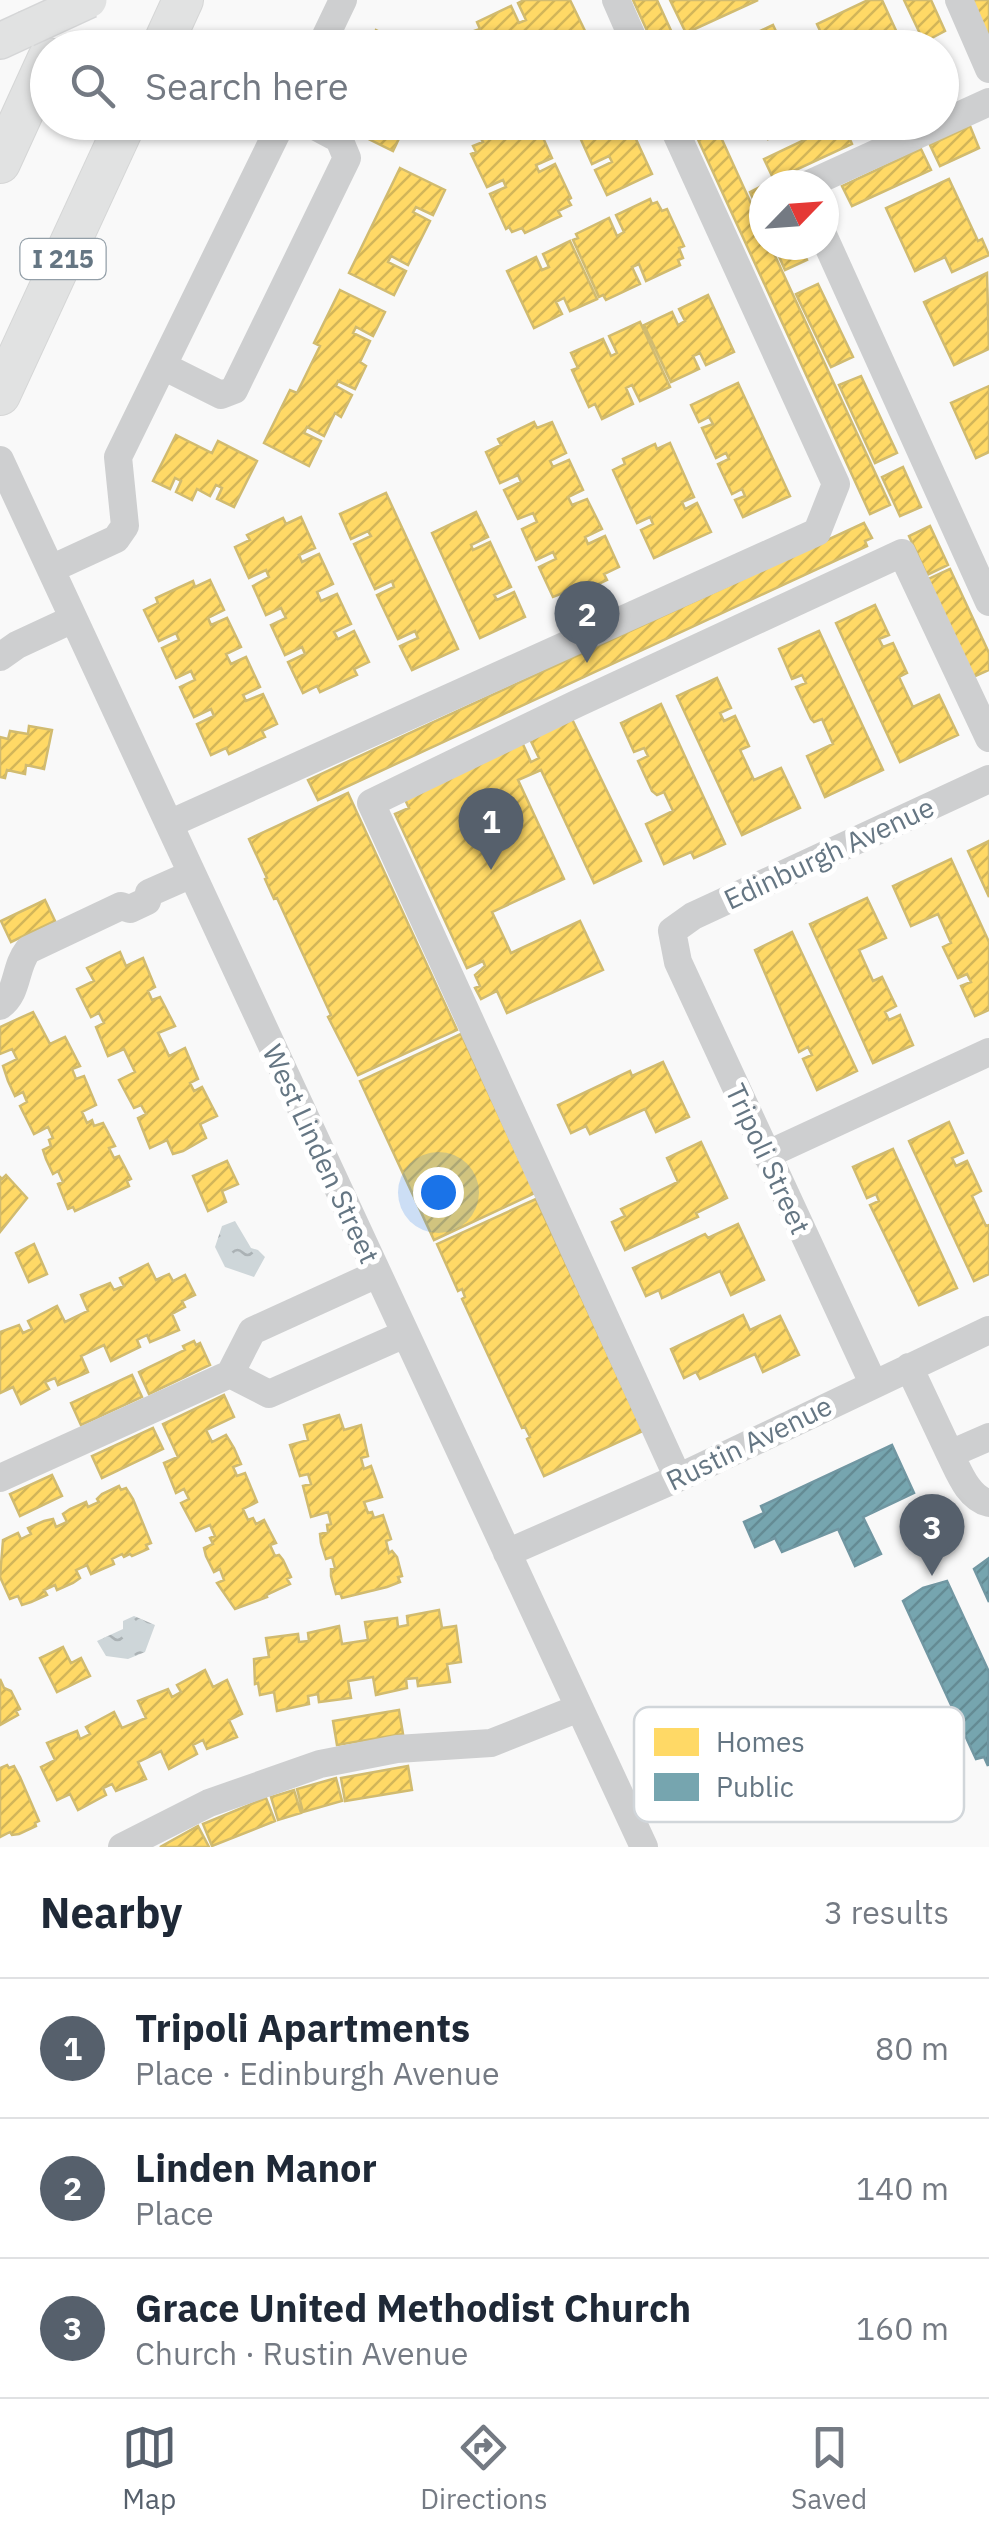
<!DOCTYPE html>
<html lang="en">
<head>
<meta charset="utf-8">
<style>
	body { margin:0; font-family:"IBM Plex Sans",sans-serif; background:#f2f2f3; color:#1f2937 }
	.compass { position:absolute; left:749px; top:170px; width:90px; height:90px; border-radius:50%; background:#fff; box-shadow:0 2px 8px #0004; rotate:65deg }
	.you { position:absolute; left:438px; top:1192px; width:35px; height:35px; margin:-25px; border:8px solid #fff; border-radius:50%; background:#1a73e8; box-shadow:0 0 0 15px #1a73e833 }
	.badge { display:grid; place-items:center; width:65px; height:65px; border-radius:50%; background:#56606c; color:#fff; font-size:32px; font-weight:700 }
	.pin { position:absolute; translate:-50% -82px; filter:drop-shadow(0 2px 5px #0008) }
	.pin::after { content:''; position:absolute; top:52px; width:35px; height:30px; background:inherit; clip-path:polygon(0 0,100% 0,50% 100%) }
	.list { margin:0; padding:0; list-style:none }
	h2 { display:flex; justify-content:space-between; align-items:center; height:130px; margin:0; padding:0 40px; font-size:42px }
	h2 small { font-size:32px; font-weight:400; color:#747a83 }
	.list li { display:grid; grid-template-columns:65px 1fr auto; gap:30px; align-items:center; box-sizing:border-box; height:140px; padding:0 40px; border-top:2px solid #e0e1e3 }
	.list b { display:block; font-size:38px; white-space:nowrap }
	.list p { margin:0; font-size:32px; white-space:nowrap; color:#747a83 }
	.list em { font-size:32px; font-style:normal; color:#747a83 }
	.icon { flex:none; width:55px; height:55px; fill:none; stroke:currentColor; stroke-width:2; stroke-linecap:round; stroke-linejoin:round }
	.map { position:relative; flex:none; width:989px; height:1847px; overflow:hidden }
	.search { position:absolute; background:#fff; box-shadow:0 2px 8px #0004; left:30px; right:30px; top:30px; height:110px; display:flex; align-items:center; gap:25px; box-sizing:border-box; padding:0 35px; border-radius:55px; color:#747a83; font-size:38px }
	.sheet { height:550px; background:#fff }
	nav { display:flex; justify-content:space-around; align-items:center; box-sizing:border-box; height:140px; border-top:2px solid #e0e1e3; background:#fff; font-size:28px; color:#747a83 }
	nav a { display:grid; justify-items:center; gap:5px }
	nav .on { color:#56606c }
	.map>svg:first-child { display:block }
</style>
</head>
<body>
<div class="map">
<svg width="989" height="1847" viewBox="0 0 989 1847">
	<defs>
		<pattern id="water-ripples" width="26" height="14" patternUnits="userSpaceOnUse" patternTransform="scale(2.5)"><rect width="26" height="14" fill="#ced6d9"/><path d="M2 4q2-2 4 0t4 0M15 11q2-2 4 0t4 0" fill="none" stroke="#abb2b5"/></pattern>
		<pattern id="homes-hatch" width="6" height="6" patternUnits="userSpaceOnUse" patternTransform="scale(2.5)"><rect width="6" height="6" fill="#ffd966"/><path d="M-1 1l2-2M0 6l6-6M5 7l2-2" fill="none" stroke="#d2b559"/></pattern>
		<pattern id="public-hatch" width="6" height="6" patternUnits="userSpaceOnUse" patternTransform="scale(2.5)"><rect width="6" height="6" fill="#76a5af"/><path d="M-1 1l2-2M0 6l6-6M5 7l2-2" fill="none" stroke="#648b94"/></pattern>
	</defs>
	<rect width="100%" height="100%" fill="#f9f9f9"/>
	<path fill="url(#water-ripples)" d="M235,1221L251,1248L258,1250L265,1257L254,1277L225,1267L215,1247L222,1226Z
		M134,1616L155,1625L145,1652L128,1659L106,1656L97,1641L123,1629V1621Z"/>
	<path fill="url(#homes-hatch)" stroke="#d1bb6f" stroke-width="2.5" d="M524,0H570L588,37L583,39L586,46L476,48L475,44L479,42L474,31L480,29L477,22L511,6L519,23L526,20L518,3Z
		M633,0H657L679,48H655Z
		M670,0H758L686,33Z
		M868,0H882L904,48H828L817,24Z
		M904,0H931L945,31L924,42Z
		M966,0H989V48Z
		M773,25L784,48H726V47Z
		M376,30L392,38L387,48H367Z
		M945,75L955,97L942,103V76Z
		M334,122H393L404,128L393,151Z
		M511,122L519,126L537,124L552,158L536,165L539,172L555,164L571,198L568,200L571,205L558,211L561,216L525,233L522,228L512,232L509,227L506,229L490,194L506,187L503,180L487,187L471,154L476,152L473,146L483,142L480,137Z
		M573,122H628L652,174L607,195L595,170L612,162L609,156L592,164Z
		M690,122H714L764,232V245H770L890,505L870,514Z
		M761,122H804L768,139Z
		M842,122L852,144L774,180L764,159Z
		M873,122H899L878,132Z
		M970,126L979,148L940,166L930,145Z
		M921,149L931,170L852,206L842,186Z
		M400,168L445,190L433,215L416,207L413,212L430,221L408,265L391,256L388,262L406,271L394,295L349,273Z
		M949,179L978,241L982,239L989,255L952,272L945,257L915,271L886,208Z
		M764,185V223L750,192Z
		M650,199L652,204L657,202L662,211L667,209L684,246L679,248L683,258L678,260L680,265L646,281L639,264L632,267L640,284L606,300L603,295L599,297L573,240L578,238L576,234L609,218L617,236L624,232L616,215Z
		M570,241L597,299L570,311L564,298L556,302L562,314L534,328L507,271L536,257L542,270L549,267L543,254Z
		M774,245H800L807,260L785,270Z
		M987,273L989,349L954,365L924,302Z
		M818,284L853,357L831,367L796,294Z
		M340,290L385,312L373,336L356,327L353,333L370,341L360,362L366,366L355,389L338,381L336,386L352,395L341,417L335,413L324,436L307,427L304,433L321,441L309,466L264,443L290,390L297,393L320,346L314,343Z
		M708,295L734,352L706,365L700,353L693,356L699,369L671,382L644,325L672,312L678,325L685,321L679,309Z
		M640,322L670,387L640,401L632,385L626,388L633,404L602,419L595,404L589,407L572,370L578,368L571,353L603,339L611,356L617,353L609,336Z
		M861,376L897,453L875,463L839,385Z
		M738,383L790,496L743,517L735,500L745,496L742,489L732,494L718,464L729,459L726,453L716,458L702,428L713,424L709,417L699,422L691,405Z
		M989,386V452L976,458L951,403Z
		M534,422L537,428L552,422L566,453L550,461L553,467L569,460L583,490L568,497L572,505L587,499L602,529L585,537L588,544L605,536L619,567L604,574L607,580L571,597L568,591L553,597L539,567L556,559L553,552L536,560L522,529L537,522L533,513L518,519L504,490L521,482L518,475L500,483L486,452L501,445L498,439Z
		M176,435L212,453L218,441L257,461L234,507L217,499L222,488L216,485L210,496L197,489L192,500L176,492L181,481L175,478L170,489L153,481Z
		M670,443L694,497L682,502L685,509L697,503L711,532L654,558L641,530L653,524L650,517L637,523L613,470L625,464L623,459L655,444L657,449Z
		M903,467L921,507L900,516L882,477Z
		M386,493L458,649L412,670L400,646L418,638L415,631L398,639L377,595L394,587L392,581L375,589L354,544L371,536L368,531L351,539L340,514Z
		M476,512L488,537L471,545L473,550L490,542L511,587L494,595L497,600L514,592L525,617L480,638L432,533Z
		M301,517L315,548L299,555L302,562L319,554L333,584L317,592L321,601L337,594L351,624L334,632L338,639L354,631L369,662L354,669L357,675L320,692L317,686L303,693L288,662L305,654L302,647L285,655L271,625L286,618L281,608L266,615L253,586L269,577L266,570L249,578L235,547L250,540L247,535L283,518L286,524Z
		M864,523L872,538L865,541L867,546L318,800L308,780Z
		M930,526L948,565L927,575L909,536Z
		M950,569L989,653V670L973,677L928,579Z
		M210,580L224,610L208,618L211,625L227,618L241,647L226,654L231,664L246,657L260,687L243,695L246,701L263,694L277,724L262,731L265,737L229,754L226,748L211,755L197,724L214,716L211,709L194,717L180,687L195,680L191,671L176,678L162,648L179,640L176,633L159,641L144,610L158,603L156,598L193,581L195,587Z
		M875,605L889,635L879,639L883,647L893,643L907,673L899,677L913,707L939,695L958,735L900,762L836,623Z
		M819,631L883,770L825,797L807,756L833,744L822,719L814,722L811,719L796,687L806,683L802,675L792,679L779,649Z
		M717,678L731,708L720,713L724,721L735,716L749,746L740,750L754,780L781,768L800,808L742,835L677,696Z
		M661,704L725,844L694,858L691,852L664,864L646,824L673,811L664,792L657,795L652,791L638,761L648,756L644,748L634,752L621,723Z
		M571,717L641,861L594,883L541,770L518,780L564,879L492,912L511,953L580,921L603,970L507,1013L497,991L481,999L475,988L480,986L475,975L485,966L483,961L467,968L395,814L409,808L403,795L521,740L531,762L539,758L529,737Z
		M29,726L52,730L44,769L26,765L25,774L7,770L5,778L0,777V737L8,739L10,731L28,734Z
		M348,793L457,1030L358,1075L328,1017L331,1015L277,898L274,899L265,879L267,878L249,839Z
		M989,841V897L968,851Z
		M951,859L989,942V1010L975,1016L961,986L971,982L967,974L958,978L943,947L951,943L938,914L911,926L893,886Z
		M867,898L886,938L859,950L873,981L882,977L896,1006L885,1012L889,1020L900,1015L913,1045L873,1063L810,924Z
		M45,900L55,921L11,942L1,921Z
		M792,932L857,1071L817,1090L803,1059L812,1055L808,1047L799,1052L755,950Z
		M120,952L126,966L143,958L155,987L148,991L152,1000L160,997L175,1026L158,1033L169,1056L185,1048L198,1079L190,1083L194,1091L202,1087L217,1116L200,1124L206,1138L183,1151L173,1154L167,1140L150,1148L138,1118L146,1114L141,1105L134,1108L119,1080L135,1072L124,1049L108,1056L96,1027L104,1023L99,1013L91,1017L77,989L94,981L87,968Z
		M33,1012L50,1044L65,1037L80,1066L72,1069L76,1079L84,1076L96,1105L82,1112L87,1123L92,1120L94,1126L103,1123L115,1146L109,1148L114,1158L119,1156L131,1179L127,1181L129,1186L75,1211L73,1207L68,1209L58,1184L63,1182L58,1171L53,1174L46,1159L43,1150L51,1146L49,1140L53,1138L48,1127L34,1134L20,1106L27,1102L23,1092L15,1096L8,1081L3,1066L17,1059L12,1049L0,1054V1027Z
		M461,1034L535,1193L434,1240L360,1081Z
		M663,1062L689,1117L656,1132L645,1109L590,1134L586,1126L571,1133L558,1105L630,1071L632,1076Z
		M949,1122L963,1153L952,1158L956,1166L967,1161L981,1191L972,1196L986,1226L989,1225V1274L974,1281L909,1141Z
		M701,1142L727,1198L696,1213L698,1217L625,1250L612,1222L625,1216L621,1209L678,1182L667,1158Z
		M893,1149L957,1288L919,1305L870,1205L879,1201L876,1194L867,1198L853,1167Z
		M227,1161L238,1184L222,1191L226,1202L208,1211L193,1176Z
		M6,1175L27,1198L0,1232V1177L2,1179Z
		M536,1199L643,1431L544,1476L527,1439L530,1437L525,1427L522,1428L462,1299L465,1297L462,1289L458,1291L437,1244Z
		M738,1224L764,1280L731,1295L720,1271L662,1298L659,1290L646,1296L633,1268L705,1234L708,1238Z
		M34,1244L47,1274L29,1282L16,1253Z
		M148,1264L156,1280L169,1274L173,1281L185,1275L195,1295L182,1301L185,1307L172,1314L179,1330L150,1342L147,1335L137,1340L140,1347L111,1361L104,1345L81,1356L88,1372L58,1385L55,1378L45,1382L49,1389L21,1404L13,1387L0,1393V1332L19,1325L23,1333L32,1329L28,1321L57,1306L65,1322L88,1311L81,1295L110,1283L114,1290L124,1286L120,1278Z
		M743,1315L750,1330L780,1316L799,1355L763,1372L755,1354L700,1379L696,1372L684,1378L671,1349Z
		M194,1341L196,1345L200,1343L210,1365L149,1394L139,1372L185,1350L183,1346Z
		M132,1375L142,1397L81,1425L71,1403Z
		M224,1395L234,1417L206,1430L212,1442L226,1435L234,1448L241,1464L233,1467L237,1476L245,1473L257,1502L243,1509L248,1520L253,1518L256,1524L264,1520L276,1543L270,1545L275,1556L279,1555L283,1560L291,1577L287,1579L290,1584L266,1595L267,1597L235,1609L217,1583L224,1580L220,1569L214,1572L206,1556L204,1548L213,1544L210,1538L215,1536L210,1525L196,1531L181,1503L189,1499L184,1489L176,1493L164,1463L178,1457L163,1424Z
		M339,1415L344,1430L361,1425L368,1456L361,1458L364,1469L371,1466L382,1497L364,1502L368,1513L372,1512L374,1518L383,1515L391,1539L386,1541L389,1553L392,1551L397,1557L402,1576L398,1577L400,1582L387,1587L342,1598L340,1593L336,1594L331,1576V1569L335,1568L332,1557L326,1559L321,1543L320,1534L328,1532L327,1525L331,1524L328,1512L311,1517L303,1486L311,1484L308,1474L300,1476L290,1445L308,1440L304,1425Z
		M153,1428L163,1449L102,1478L92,1456Z
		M52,1475L62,1496L20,1516L10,1494Z
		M119,1486L121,1490L126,1488L133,1499L151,1543L146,1545L148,1549L132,1556L130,1554L124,1557L122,1554L112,1559L114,1564L91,1574L87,1565L76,1570L80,1578L73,1583L57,1590L55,1585L44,1590L47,1595L31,1602L22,1605L18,1596L10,1599L0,1577L3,1540L18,1533L21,1539L31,1534L28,1528L44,1521L53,1519L56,1527L67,1522L63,1514L70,1509L86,1502L88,1507L99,1502L97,1499L102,1494Z
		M439,1610L442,1628L456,1626L461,1662L447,1664L450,1682L418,1686L417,1678L406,1679L407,1688L376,1695L373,1677L348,1681L351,1698L319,1702L318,1694L308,1696L309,1704L277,1711L274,1692L260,1695L258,1683L255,1684L254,1659L269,1657L266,1638L298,1634L299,1642L309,1641L308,1633L339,1626L342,1644L368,1640L365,1622L397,1618L398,1627L408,1625L407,1616Z
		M63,1647L71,1663L81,1658L90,1676L57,1692L40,1658Z
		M205,1670L213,1687L227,1680L242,1714L229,1720L237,1737L207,1749L203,1740L193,1745L197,1754L169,1769L161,1751L138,1762L146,1779L116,1791L112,1784L103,1788L106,1795L78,1810L70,1794L57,1800L41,1767L55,1760L47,1743L77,1731L80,1739L90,1734L86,1727L114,1712L122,1728L146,1718L138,1701L168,1689L172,1697L181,1692L177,1685Z
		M0,1679L4,1688L11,1691L20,1709L16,1711L18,1715L0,1725Z
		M399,1710L403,1734L337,1745L333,1721Z
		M7,1765L9,1768L14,1766L20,1777L39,1821L35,1823L36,1826L19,1834L12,1835L10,1832L0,1837V1768Z
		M408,1766L412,1790L345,1801L341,1778Z
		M336,1778L342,1801L303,1812L297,1789Z
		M294,1790L301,1813L278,1820L271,1797Z
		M266,1798L275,1821L212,1846L203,1824Z
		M198,1826L209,1847H160Z"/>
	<path fill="url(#public-hatch)" stroke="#7197a2" stroke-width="2.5" d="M892,1445L914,1493L863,1517L881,1554L855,1566L838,1529L782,1552L775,1538L755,1547L744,1522L764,1513L761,1506Z
		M989,1558V1602L974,1569Z
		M947,1581L989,1672L988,1766L984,1757L976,1759L903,1601L923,1588Z"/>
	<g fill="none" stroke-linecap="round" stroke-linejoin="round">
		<defs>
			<path id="major" d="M0,41L26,29"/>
			<path id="highway" d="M161,48L183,0
				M0,163L48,58
				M0,395L126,122"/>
		</defs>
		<use href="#major" stroke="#d5d6d7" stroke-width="38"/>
		<use href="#highway" stroke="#d5d6d6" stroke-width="42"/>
		<path stroke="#cecfd0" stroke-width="28" d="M616,0L637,48
			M959,0L989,69
			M320,48L343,0
			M807,185L989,102
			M824,237L989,602
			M163,366L221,395L234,390L347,158L339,139L307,122
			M0,460L644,1847
			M51,569L116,539L125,526L118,457L282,122
			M0,657L17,645L73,619
			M169,824L817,532L836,484L671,122
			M0,1006C19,992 14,968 28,950L121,906L130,909L147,901L149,893L192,874
			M766,1155L989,1052
			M909,1367L950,1454L989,1437
			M230,1374L269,1394L405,1334
			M873,1383L678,962L672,931L693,916L989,779
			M950,1454C959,1472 968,1498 989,1503
			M0,1478L230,1374L252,1331L377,1274
			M678,1478L371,803L576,704L902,553L989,738
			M507,1553L678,1478L989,1330
			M122,1847L209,1803L320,1764L397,1749L491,1743L579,1708"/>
		<use href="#major" stroke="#e1e2e2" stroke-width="35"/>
		<use href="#highway" stroke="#e1e2e2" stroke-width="40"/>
		<defs>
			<path id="major-bridge" d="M26,29L89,0"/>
		</defs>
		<use href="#major-bridge" stroke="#d5d6d7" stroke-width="38" stroke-linecap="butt"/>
		<use href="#major-bridge" stroke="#e1e2e2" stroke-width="35"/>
	</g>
	<g text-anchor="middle" stroke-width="10" stroke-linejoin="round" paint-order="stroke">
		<rect fill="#fff" stroke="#939fa8" stroke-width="2.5" x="20.5" y="239" width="85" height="40" rx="8"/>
		<g font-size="25" font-weight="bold" fill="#657683">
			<text x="63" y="268">I 215</text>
		</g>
		<g font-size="28" fill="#657683" stroke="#fff">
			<text transform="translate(829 853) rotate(-25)" y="10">Edinburgh Avenue</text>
			<text transform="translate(321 1154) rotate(65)" y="10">West Linden Street</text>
			<text transform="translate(768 1159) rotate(65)" y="10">Tripoli Street</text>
			<text transform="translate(749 1443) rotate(-26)" y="10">Rustin Avenue</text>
		</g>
	</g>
	<rect x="634" y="1707" width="330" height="115" rx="15" fill="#fff" stroke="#d1d6da" stroke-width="2.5"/>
	<rect x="654" y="1728" width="45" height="28" fill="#ffd966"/>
	<rect x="654" y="1773" width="45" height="28" fill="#76a5af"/>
	<g font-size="28" fill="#657683">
		<text x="716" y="1752">Homes</text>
		<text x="716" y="1797">Public</text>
	</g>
</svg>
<svg class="compass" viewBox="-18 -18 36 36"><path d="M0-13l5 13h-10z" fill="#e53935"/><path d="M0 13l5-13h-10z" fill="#747a83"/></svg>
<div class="you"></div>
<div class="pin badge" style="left:491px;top:870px">1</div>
<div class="pin badge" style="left:587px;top:663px">2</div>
<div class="pin badge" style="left:932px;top:1576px">3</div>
<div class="search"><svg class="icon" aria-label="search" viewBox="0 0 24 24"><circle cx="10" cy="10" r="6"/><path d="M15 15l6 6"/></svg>Search here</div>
</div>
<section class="sheet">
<h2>Nearby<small>3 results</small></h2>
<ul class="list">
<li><span class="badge">1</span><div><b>Tripoli Apartments</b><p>Place · Edinburgh Avenue</p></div><em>80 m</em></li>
<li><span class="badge">2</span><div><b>Linden Manor</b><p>Place</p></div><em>140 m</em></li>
<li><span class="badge">3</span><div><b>Grace United Methodist Church</b><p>Church · Rustin Avenue</p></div><em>160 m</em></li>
</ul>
</section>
<nav>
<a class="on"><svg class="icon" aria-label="map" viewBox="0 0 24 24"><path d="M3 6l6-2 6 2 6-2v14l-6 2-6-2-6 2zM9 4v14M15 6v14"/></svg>Map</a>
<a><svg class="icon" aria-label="directions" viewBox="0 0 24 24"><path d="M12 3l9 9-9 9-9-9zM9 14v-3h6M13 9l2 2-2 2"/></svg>Directions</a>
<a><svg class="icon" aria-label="saved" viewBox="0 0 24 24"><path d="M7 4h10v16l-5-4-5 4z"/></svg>Saved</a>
</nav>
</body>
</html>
